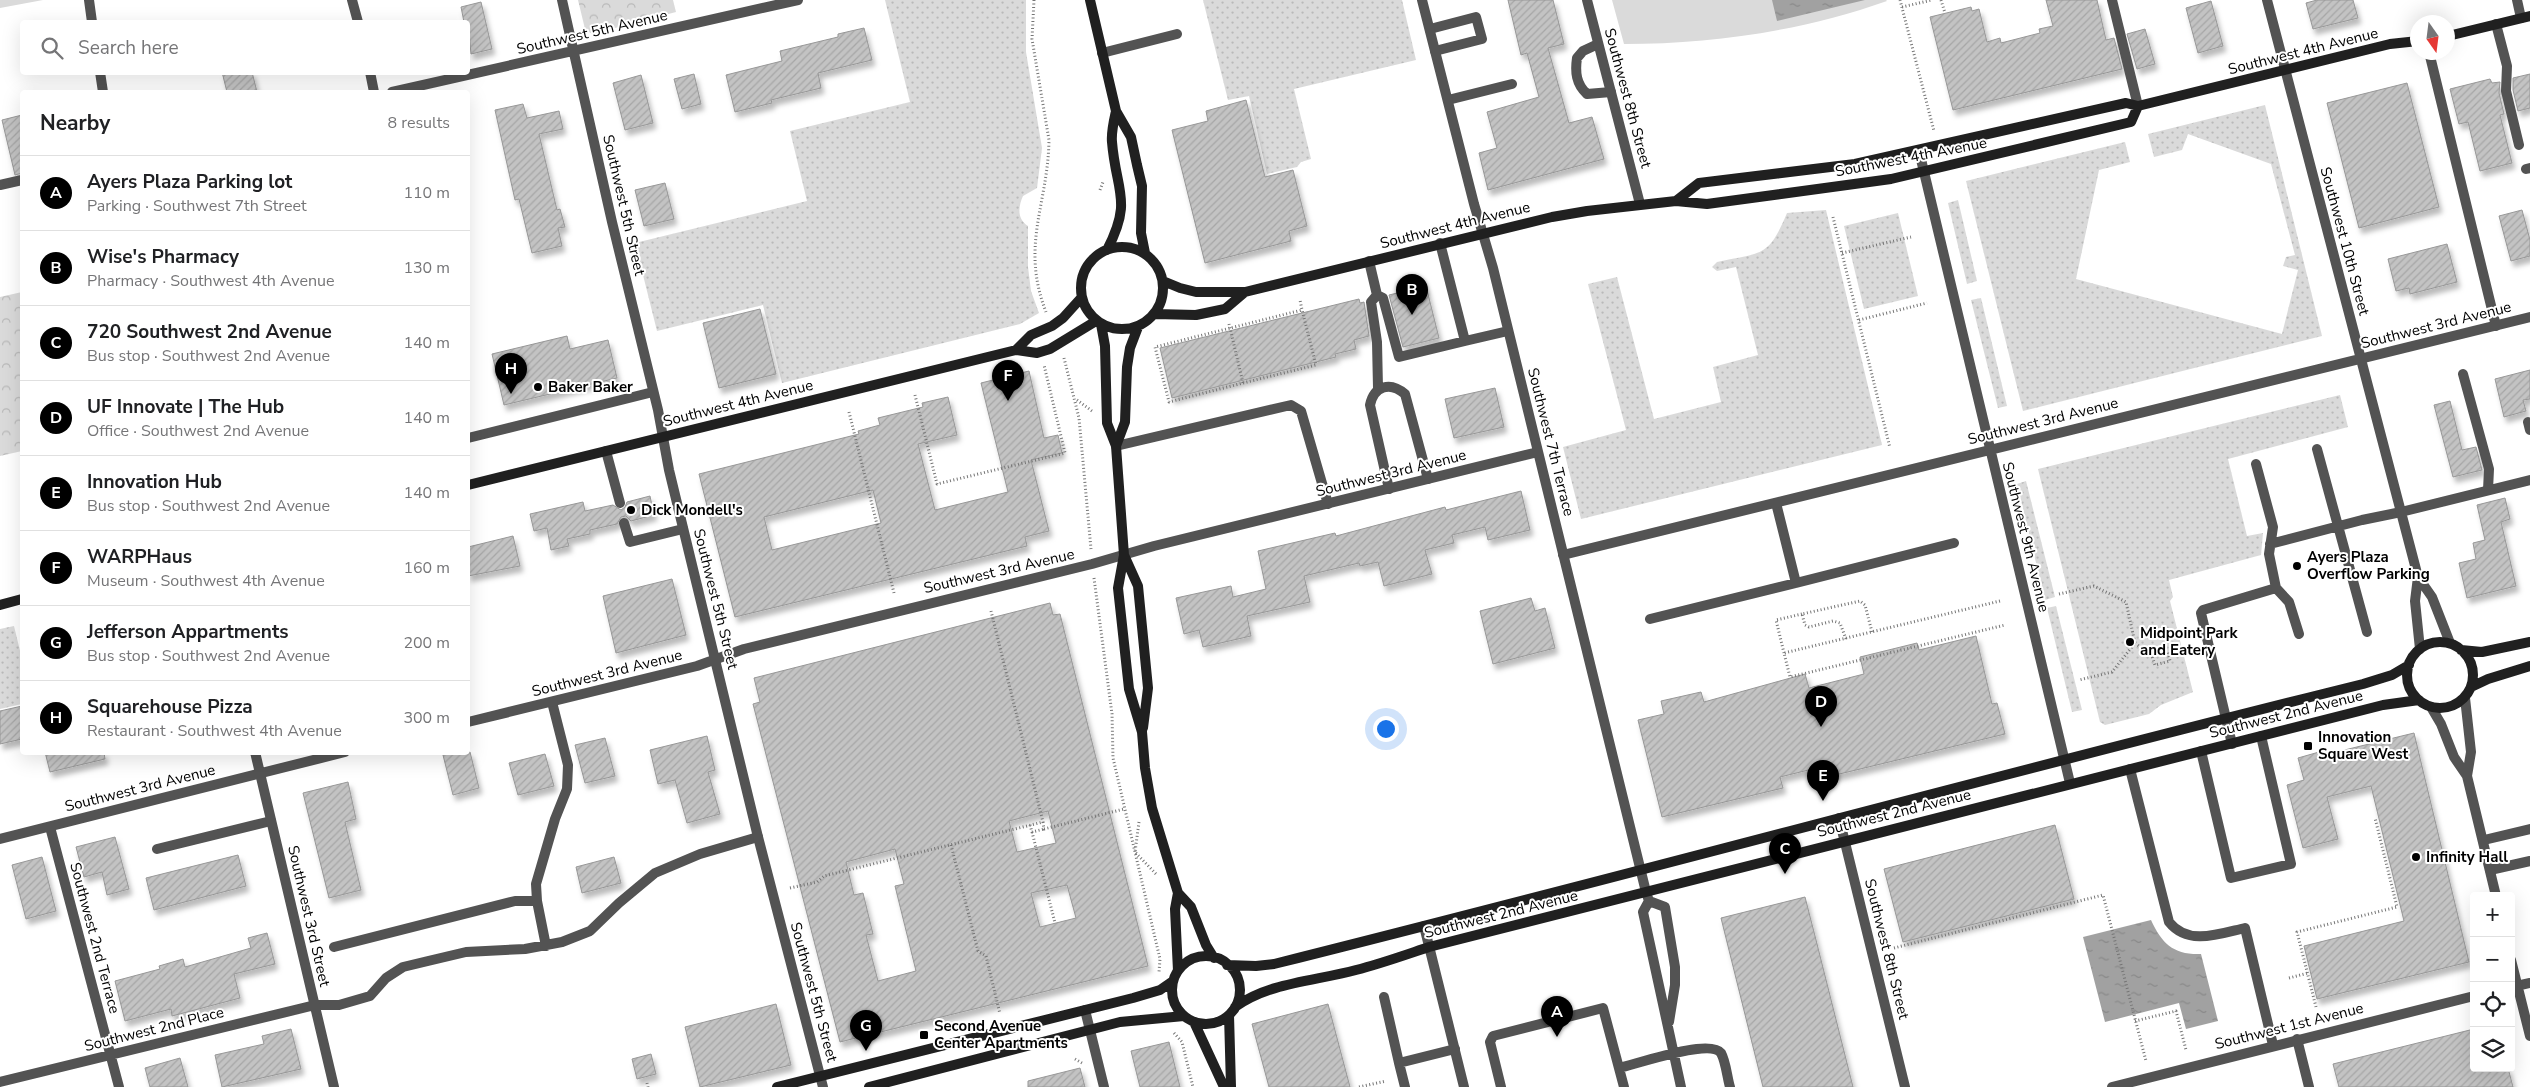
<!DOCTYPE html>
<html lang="en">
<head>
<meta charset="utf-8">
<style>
	body { margin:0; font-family:"Nunito Sans",sans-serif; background:#f6f6f6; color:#202124 }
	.controls { position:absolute; right:15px; bottom:15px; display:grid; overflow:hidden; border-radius:5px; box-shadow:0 5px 20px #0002 }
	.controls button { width:45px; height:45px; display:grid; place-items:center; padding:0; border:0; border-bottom:1px solid #e0e0e0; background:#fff; color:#202124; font:25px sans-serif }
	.compass { position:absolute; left:2410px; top:15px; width:45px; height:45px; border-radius:50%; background:#fff; box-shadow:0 5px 20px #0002; rotate:166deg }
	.you { position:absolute; left:1385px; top:728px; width:18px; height:18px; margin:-12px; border:4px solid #fff; border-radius:50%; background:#1a73e8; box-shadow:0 0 0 8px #1a73e833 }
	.badge { display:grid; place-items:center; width:32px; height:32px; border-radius:50%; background:#000; color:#fff; font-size:16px; font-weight:700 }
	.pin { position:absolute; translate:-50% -41px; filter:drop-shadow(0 1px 2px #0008) }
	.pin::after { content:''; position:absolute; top:26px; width:18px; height:15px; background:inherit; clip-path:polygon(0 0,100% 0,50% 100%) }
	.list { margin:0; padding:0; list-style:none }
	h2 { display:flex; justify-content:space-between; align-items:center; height:65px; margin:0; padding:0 20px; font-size:21px }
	h2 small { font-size:16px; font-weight:400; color:#757577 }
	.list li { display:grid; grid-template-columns:32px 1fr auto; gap:15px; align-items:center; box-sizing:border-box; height:75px; padding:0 20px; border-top:1px solid #e0e0e0 }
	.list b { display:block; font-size:19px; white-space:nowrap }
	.list p { margin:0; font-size:16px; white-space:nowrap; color:#757577 }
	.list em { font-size:16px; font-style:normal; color:#757577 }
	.icon { flex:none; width:28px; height:28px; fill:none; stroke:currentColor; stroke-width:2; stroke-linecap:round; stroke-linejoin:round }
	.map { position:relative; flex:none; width:2530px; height:1087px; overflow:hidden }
	.search { position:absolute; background:#fff; box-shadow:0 5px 20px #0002; left:20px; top:20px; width:450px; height:55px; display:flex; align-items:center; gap:12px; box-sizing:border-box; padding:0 18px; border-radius:5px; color:#757577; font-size:19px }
	.panel { position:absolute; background:#fff; box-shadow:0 5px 20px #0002; left:20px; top:90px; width:450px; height:665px; border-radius:5px }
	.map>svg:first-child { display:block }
</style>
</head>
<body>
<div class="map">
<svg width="2530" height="1087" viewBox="0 0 2530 1087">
	<defs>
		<pattern id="grass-dots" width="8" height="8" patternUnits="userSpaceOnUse" patternTransform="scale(1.25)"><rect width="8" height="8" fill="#dadada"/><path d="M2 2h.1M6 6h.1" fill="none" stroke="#b9b9b9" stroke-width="1.8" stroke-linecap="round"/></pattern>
		<pattern id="forest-crowns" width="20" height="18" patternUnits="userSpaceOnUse" patternTransform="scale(1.25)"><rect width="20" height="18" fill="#dadada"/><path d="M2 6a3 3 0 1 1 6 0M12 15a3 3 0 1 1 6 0" fill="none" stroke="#b9b9b9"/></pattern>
		<pattern id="water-ripples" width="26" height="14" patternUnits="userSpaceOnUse" patternTransform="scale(1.25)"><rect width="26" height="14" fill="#a1a1a1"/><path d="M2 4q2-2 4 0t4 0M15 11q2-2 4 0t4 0" fill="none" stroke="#898989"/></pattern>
		<pattern id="building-hatch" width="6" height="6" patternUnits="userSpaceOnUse" patternTransform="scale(1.25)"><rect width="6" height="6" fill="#c3c3c3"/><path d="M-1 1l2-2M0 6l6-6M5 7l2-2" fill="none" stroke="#a6a6a6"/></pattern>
		<filter id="shadow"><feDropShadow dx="3" dy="5.5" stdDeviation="2.5" flood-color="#0004"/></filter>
	</defs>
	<rect width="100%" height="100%" fill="#fff"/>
	<path fill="url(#grass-dots)" d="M885,0H1026V52L1042,148L1037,188L1023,196C1018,207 1017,219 1028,226V267L1031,291L1039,313L1020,324L782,383L763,305L657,331L635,243L807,201L790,131L910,102Z
		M1203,0H1402L1416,60L1294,89L1311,159L1301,162L1297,167L1267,174L1249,96L1228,100Z
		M2265,105L2322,336L2023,411L1966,181L2125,142L2130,162L2099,170L2076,279L2282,334L2298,270L2283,266L2286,257L2295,255L2271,164L2188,134L2182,150L2154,157L2148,134Z
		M1958,200L1977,281L1967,284L1948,203Z
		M1826,210L1882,445L1581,519L1563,447L1626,430L1588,284L1617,277L1654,419L1721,402L1713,367L1758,355L1736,267L1717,271L1712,267L1717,262C1763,252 1768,258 1787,213Z
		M1898,213L1918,296L1864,309L1844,226Z
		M1981,298L2007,406L1998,408L1971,300Z
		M2340,395L2348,427L2228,459L2247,536L2263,533L2261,555L2169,580L2173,597L2170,601L2193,692L2161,705L2149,714L2105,725L2100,722L2038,469Z
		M2026,481L2055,597L2045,600L2017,484Z
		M2056,606L2082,710L2072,712L2047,608Z
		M14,626L22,659V704L0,709V629Z"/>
	<path fill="url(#forest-crowns)" d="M578,0H673L676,12L592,34L585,29Z
		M22,292V451L0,456V297Z"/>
	<path fill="#dadada" d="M0,0H43L0,8Z
		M1612,0H1886L1887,1C1802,31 1713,44 1624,44Z"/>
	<path fill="url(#water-ripples)" d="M1772,0H1865L1777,21Z
		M2151,920C2162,944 2174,955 2201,954L2218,1021L2186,1029L2179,1003L2105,1022L2083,937Z"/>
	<path fill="url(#building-hatch)" stroke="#979797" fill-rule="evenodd" filter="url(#shadow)" d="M1508,0H1553L1564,44L1548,48L1569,123L1592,117L1604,159L1488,190L1479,153L1497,148L1487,112L1539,97L1527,53L1521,55Z
		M2046,0H2097L2106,40L2114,38L2122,69L1953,110L1930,17L1971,7L1972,11L1979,9L1987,42L2000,38L2001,43L2040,33L2039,29L2053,26Z
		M2317,0H2353L2358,18L2313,29L2306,3Z
		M2211,1L2223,46L2198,53L2186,8Z
		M481,2L492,49L471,54L468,22H464L461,7Z
		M864,28L872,60L818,73L821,88L771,100L772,103L735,112L726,75L782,61L780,51L838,37V34Z
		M2145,29L2155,64L2137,69L2127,34Z
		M222,72H252L257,92H227Z
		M694,74L701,104L682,109L674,79Z
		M2530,74V108L2518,111L2513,90V78Z
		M641,75L653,123L625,130L613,83Z
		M2490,79L2492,83L2500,82L2499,93L2504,114L2500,115L2512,163L2480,171L2468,122L2459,124L2450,89Z
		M2407,83L2439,207L2359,228L2327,103Z
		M1246,100L1265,177L1293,170L1307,226L1289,231L1291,241L1205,263L1172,130L1208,121L1206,111Z
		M523,104L527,118L559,111L563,129L539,134L557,210L560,209L565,227L558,228L562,246L532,253L519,199L515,200L495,110Z
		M22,115V173L15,175L2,120Z
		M665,183L674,219L644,226L635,190Z
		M2522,210L2530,240V256L2511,261L2499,216Z
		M2447,244L2457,282L2410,294L2409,288L2396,291L2388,259Z
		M1426,286L1439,338L1403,347L1389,295Z
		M1359,299L1360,303L1364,302L1369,336L1354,340L1356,349L1335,354L1336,357L1172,398L1160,348Z
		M760,309L776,374L719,388L703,323Z
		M567,336L570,349L608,340L617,378L504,405L492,354Z
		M2530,370V399L2523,400L2526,411L2504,417L2495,379Z
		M1029,371L1044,438L1058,435L1062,453L1031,460L1049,531L1025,537L1027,546L735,617L699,474L859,434L858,431L880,425L878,418L923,407L922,403L948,397L957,435L918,444L935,510L1008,492L981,383ZM873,490L881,523L772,550L764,517Z
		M1495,388L1504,427L1454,438L1445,399Z
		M2450,401L2462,450L2476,447L2482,470L2453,477L2434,405Z
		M1521,491L1530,530L1488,540L1485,527L1452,535L1454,543L1425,550L1432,574L1384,586L1378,562L1360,566L1359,563L1304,576L1310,602L1247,616L1251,636L1203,647L1199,630L1184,634L1176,598L1231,586L1233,597L1266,589L1258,551L1335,533L1336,536L1445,507L1446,510Z
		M650,496L654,515L631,521L626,516L621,517L617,524L590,530V534L567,539L569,546L551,550L547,528L534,531L530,514L583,502L585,511L613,505L621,510L625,507L627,502Z
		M2505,498L2510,519L2501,522L2516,586L2467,598L2459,563L2476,559L2473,543L2485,540L2477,505Z
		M513,536L520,566L468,576V547Z
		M672,579L686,635L616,653L603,596Z
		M1531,598L1535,611L1545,608L1555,648L1493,664L1480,611Z
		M1050,603L1053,615L1060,614L1148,966L840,1042L753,704L760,702L754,678ZM1048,811L1056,843L1017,852L1009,821ZM895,849L904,884L895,886L916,971L878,981L866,935L873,934L863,893L854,895L846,862ZM1067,885L1076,918L1040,927L1031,893Z
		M1976,636L1992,704L1997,703L2005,734L1827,777L1825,766L1780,777L1783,788L1662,817L1638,720L1664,714L1661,701L1701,692L1704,702L1805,674L1809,688L1864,674L1860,657L1917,643L1919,650Z
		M22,706V739L0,744V711Z
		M2414,733L2469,962L2317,999L2304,946L2404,921L2371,786L2327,797L2338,839L2303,848L2287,785L2304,780L2298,758L2319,752L2320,756Z
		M707,736L715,770L708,772L720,814L687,823L675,780L658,784L650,750Z
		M605,738L615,776L585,783L575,745Z
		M45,752H104L105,759L50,772Z
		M451,752H470L479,788L453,795L443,755Z
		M545,754L554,786L518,795L509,763Z
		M348,782L356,819L345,822L361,890L329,898L303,793Z
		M2055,825L2074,899L1903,942L1884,869Z
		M115,837L129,889L107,895L102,872L84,877L76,847Z
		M238,855L246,886L154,910L146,878Z
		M42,857L56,911L26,919L12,865Z
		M614,857L621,883L582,893L576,867Z
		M1805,897L1815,936L1853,1087H1763L1721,918Z
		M267,933L275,964L234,974L240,998L172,1016L171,1009L125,1021L115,981L160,969L159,966L183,959L185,967L251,948L248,938Z
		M776,1004L791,1065L700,1087L685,1027Z
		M1328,1004L1350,1087H1269L1252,1024Z
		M291,1029L301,1069L222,1087L215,1055L264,1044L262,1036Z
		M2474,1029V1068H2508L2513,1087H2339L2333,1064Z
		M1169,1042L1180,1087H1140L1131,1051Z
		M651,1054L656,1074L637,1079L632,1059Z
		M180,1058L188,1087H150L145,1068Z
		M1080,1068L1085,1087H1028V1081Z"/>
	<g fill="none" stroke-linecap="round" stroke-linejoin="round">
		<path stroke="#757575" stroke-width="3" stroke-dasharray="1 2.5" stroke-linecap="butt" d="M1034,0L1032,39L1049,140C1048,205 1020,245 1046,312
			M1900,0L1934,131
			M1941,0L1945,13
			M1902,7L1932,0
			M1100,190L1103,182
			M1833,217L1890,448
			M1842,253L1911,237
			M1859,320L1927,303
			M1229,324L1230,328L1243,383L1169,402L1155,347L1302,310L1300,300
			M1064,358L1079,418L1091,549
			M1243,383L1316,365L1302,310
			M915,395L937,484L1065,453L1044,365
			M1077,400L1092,411
			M849,412L894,593
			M1094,578L1112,714L1113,758L1160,959L1159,972
			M2059,594L2094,586L2126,602L2135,643L2112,672L2079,680
			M2000,601L1784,653L1790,677L2005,625
			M991,611L1043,822
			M1846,639L1840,623L1833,621L1809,627L1805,625L1802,614L1860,601L1865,605L1872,632
			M2135,643L2152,656L2168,652L2170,661L2155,665L2152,656
			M1784,653L1776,620L1802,614
			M1139,822L1135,852L1156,874
			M1030,825L1032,832L1044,829
			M1032,832L1055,923
			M951,845L978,951L986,956L1000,1014
			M790,888L817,882L824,876L1043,822L1044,829L1124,809
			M1894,948L2103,895L2146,1061
			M2289,978L2308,973
			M2316,1007L2297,932L2397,907L2375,818
			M2135,1021L2176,1011L2186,1050
			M1174,1033L1182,1042L1193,1087
			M1075,1059L1082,1063
			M647,1083L648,1087
			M1359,1087L1386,1081"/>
		<path stroke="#535353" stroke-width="10" d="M2112,0L2138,106
			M2517,0L2521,18
			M2496,24L2507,66L2506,91L2519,145
			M1430,29L1476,17L1482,39L1435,51
			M1598,44L1583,51L1577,58C1575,72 1576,84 1587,94L1611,92
			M2429,52L2496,326
			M1102,53L1177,34
			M1448,100L1512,84
			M2526,169L2530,168
			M1440,243L1465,341L1508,331
			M1369,261L1377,295L1371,302L1377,342L1378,388
			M1377,295L1383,298L1399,357L1465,341
			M2463,374L2489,469L2488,490
			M2528,422L2530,430
			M468,438L653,392
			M1116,446L1291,405L1301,411L1328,504
			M2317,449L2367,632
			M606,451L620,503
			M1389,489L1370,405C1374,386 1390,381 1405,394L1428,479
			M1776,503L1796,583L1954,543
			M624,523L630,542L683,529
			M2270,544L2362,520L2401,512
			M2276,588L2289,602L2299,634
			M1650,619L1796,583
			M2232,744L2201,613L2203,610L2276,588L2269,554L2273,527L2256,464
			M2201,751L2231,878L2291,864L2261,736
			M2130,769L2169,922C2188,946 2219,934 2245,928L2273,1045
			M2484,840L2530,829
			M157,849L271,821
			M2490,870L2530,861
			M1646,892L1649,901L1643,912L1681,1087
			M1649,901L1665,907L1675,967V985L1669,1022
			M546,946L537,901L536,884L555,819L567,789L568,765L552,702
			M334,947L515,901H537
			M1384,997L1399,1063L1455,1049
			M315,1005H339L370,996L386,978L403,967L428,961L466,952L525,949L562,942L590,931L619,903L655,873L700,854L758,837
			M2297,1039L2309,1087
			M1399,1063L1405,1087
			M1619,1068C1637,1064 1710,1038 1721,1053C1726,1062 1727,1077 1730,1087
			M1501,1087L1490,1042L1493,1036L1603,1008L1624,1087"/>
		<path stroke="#535353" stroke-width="10" d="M89,0L92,22
			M352,0L358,22
			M562,0L612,222L658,410L669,470L758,837L823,1087
			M1422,0L1474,204L1493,268L1646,892
			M1587,0L1640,204
			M2267,0L2418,577L2432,597L2450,643
			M100,72L103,92
			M370,72L374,92
			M392,92L798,0
			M1919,151L2070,783
			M0,185L22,180
			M2401,512L2530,480
			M1563,555L2530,317
			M2418,577L2415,601L2420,649
			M2465,698L2471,752L2467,776
			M2431,707L2441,724L2454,757L2467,776L2496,896
			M468,722L697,666L744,649L1092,564L1154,546L1538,452
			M255,752L334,1087
			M1839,818L1905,1087
			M50,827L119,1087
			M0,839L345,752
			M1424,926L1464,1087
			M2511,960L2530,1036
			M2512,987L2530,983
			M1085,1010L1104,1087
			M0,1082L315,1005
			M2112,1087L2474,996"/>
		<path stroke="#202020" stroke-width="10" d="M1090,0L1116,111L1131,137L1137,165L1142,186L1141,233L1145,253
			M2448,36L2530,16
			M1676,201L1699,183L1855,164L2126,103L2138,106L2390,44L2418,41
			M1081 288a41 41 0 1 1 82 0a41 41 0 1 1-82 0Z
			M1107,250C1133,200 1116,192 1112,142C1111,132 1114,120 1116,111
			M1163,281L1180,288L1196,292H1245L1552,217L1587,211L1676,201L1707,204L1891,179L2131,122L2138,106
			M1155,314L1196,315L1225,309L1245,292
			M1101,324L1105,346L1107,423L1116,446L1124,555L1118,588L1129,689L1142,732L1145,768L1152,808L1178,893L1191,907L1206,945L1214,958
			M1016,350L1031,335L1052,326L1063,318L1082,297
			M1116,446L1125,422L1127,367L1130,348L1138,327
			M468,485L1016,350L1037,353L1050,349L1096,321
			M1124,555L1138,586L1148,688L1143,728
			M0,605L22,599
			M2407 675a33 33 0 1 1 66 0a33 33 0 1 1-66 0Z
			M2461,650L2482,652L2530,642
			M2471,687L2488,679L2530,666
			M1178,893L1175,909L1178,971
			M1172 990a34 34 0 1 1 68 0a34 34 0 1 1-68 0Z
			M1227,965L1256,966L1274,964C1638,873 1999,774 2363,684L2392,675L2409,665
			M1235,1007C1270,982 1316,981 1356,970C1380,964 1405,955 1429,947L2383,705L2419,700
			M1229,1015L1231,1087
			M1194,1022L1224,1087
			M777,1087L1133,998L1160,990L1173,981
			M869,1087L1120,1022L1184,1016"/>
	</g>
	<g fill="#000" stroke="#fff" stroke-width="2">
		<circle cx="538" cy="387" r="5"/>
		<circle cx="631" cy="510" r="5"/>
		<circle cx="2297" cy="566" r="5"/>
		<circle cx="2130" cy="642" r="5"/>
		<rect x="2303" y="741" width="10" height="10" rx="2.5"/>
		<circle cx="2416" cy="857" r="5"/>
		<rect x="919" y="1030" width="10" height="10" rx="2.5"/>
	</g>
	<g text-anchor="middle" stroke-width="4" stroke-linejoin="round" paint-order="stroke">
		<g font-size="15" fill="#000" stroke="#fff">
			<text transform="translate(592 32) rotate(-13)" y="5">Southwest 5th Avenue</text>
			<text transform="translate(2303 51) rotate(-14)" y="5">Southwest 4th Avenue</text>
			<text transform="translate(1628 98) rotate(75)" y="5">Southwest 8th Street</text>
			<text transform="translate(1911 157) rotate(-11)" y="5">Southwest 4th Avenue</text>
			<text transform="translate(624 205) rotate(77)" y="5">Southwest 5th Street</text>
			<text transform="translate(1455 225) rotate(-14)" y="5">Southwest 4th Avenue</text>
			<text transform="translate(2345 241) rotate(75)" y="5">Southwest 10th Street</text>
			<text transform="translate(2436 325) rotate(-14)" y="5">Southwest 3rd Avenue</text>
			<text transform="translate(738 403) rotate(-14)" y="5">Southwest 4th Avenue</text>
			<text transform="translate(2043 421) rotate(-14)" y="5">Southwest 3rd Avenue</text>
			<text transform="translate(1551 442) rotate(76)" y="5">Southwest 7th Terrace</text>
			<text transform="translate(1391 473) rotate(-14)" y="5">Southwest 3rd Avenue</text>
			<text transform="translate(2026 537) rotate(76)" y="5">Southwest 9th Avenue</text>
			<text transform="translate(999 571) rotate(-13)" y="5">Southwest 3rd Avenue</text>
			<text transform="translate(716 599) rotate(76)" y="5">Southwest 5th Street</text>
			<text transform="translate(607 673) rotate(-14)" y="5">Southwest 3rd Avenue</text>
			<text transform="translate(2286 714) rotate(-14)" y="5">Southwest 2nd Avenue</text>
			<text transform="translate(140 788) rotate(-14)" y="5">Southwest 3rd Avenue</text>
			<text transform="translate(1894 813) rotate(-14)" y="5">Southwest 2nd Avenue</text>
			<text transform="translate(1501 914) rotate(-14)" y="5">Southwest 2nd Avenue</text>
			<text transform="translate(309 916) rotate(77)" y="5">Southwest 3rd Street</text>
			<text transform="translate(95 938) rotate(75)" y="5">Southwest 2nd Terrace</text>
			<text transform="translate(1887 949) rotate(76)" y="5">Southwest 8th Street</text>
			<text transform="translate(814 992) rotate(75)" y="5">Southwest 5th Street</text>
			<text transform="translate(2289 1026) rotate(-14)" y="5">Southwest 1st Avenue</text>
			<text transform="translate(154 1029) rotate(-14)" y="5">Southwest 2nd Place</text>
		</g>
		<g font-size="15" font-weight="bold" fill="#000" stroke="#fff" text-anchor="start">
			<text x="548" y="392">Baker Baker</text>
			<text x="641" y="515">Dick Mondell's</text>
			<text x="2307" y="562">Ayers Plaza<tspan x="2307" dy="17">Overflow Parking</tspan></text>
			<text x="2140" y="638">Midpoint Park<tspan x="2140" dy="17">and Eatery</tspan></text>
			<text x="2318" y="742">Innovation<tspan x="2318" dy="17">Square West</tspan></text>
			<text x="2426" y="862">Infinity Hall</text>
			<text x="934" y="1031">Second Avenue<tspan x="934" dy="17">Center Apartments</tspan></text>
		</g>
	</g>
</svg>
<div class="controls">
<button>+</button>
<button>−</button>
<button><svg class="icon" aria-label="locate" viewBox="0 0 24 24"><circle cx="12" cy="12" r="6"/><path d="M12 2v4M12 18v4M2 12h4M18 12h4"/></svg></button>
<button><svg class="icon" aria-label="layers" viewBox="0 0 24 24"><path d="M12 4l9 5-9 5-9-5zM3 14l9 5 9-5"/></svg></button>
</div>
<svg class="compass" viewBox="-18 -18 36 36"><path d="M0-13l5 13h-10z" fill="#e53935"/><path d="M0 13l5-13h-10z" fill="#757577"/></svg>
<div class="you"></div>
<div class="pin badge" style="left:1557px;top:1037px">A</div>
<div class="pin badge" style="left:1412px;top:315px">B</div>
<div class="pin badge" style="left:1785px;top:874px">C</div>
<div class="pin badge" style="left:1821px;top:727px">D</div>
<div class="pin badge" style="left:1823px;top:801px">E</div>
<div class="pin badge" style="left:1008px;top:401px">F</div>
<div class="pin badge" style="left:866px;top:1051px">G</div>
<div class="pin badge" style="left:511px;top:394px">H</div>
<div class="search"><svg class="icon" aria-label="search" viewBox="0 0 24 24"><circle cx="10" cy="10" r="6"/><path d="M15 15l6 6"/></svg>Search here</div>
<section class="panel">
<h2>Nearby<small>8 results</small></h2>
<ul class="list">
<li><span class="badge">A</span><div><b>Ayers Plaza Parking lot</b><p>Parking · Southwest 7th Street</p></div><em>110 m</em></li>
<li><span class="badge">B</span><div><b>Wise's Pharmacy</b><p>Pharmacy · Southwest 4th Avenue</p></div><em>130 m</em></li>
<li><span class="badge">C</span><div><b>720 Southwest 2nd Avenue</b><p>Bus stop · Southwest 2nd Avenue</p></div><em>140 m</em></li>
<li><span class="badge">D</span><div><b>UF Innovate | The Hub</b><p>Office · Southwest 2nd Avenue</p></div><em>140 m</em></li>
<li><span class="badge">E</span><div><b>Innovation Hub</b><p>Bus stop · Southwest 2nd Avenue</p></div><em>140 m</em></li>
<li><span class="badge">F</span><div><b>WARPHaus</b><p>Museum · Southwest 4th Avenue</p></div><em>160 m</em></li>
<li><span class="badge">G</span><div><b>Jefferson Appartments</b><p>Bus stop · Southwest 2nd Avenue</p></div><em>200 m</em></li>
<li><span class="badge">H</span><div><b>Squarehouse Pizza</b><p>Restaurant · Southwest 4th Avenue</p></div><em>300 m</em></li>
</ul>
</section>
</div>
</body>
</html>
